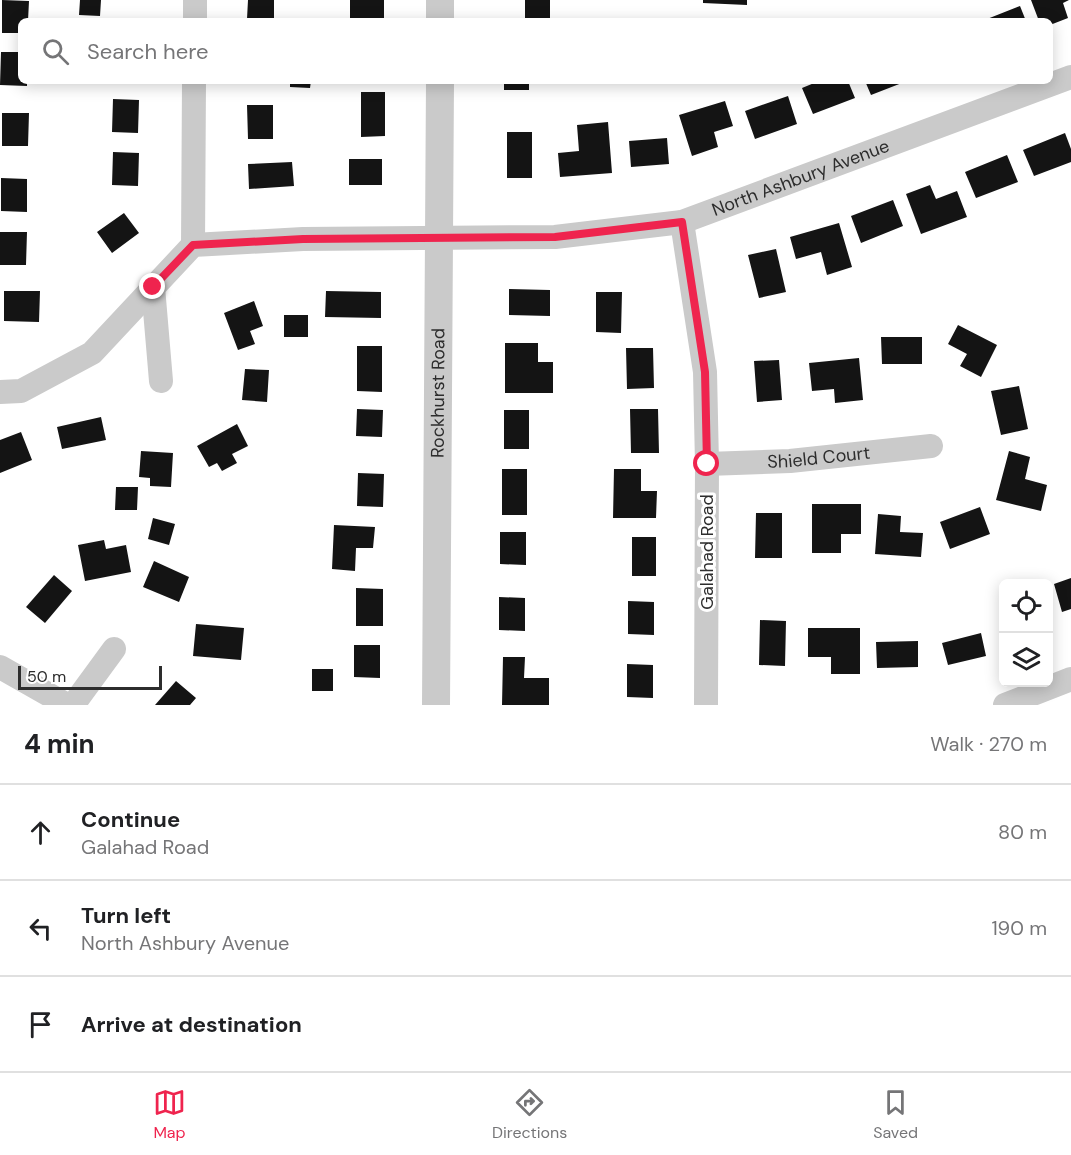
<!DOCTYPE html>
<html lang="en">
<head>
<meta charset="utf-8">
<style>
	body { margin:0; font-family:"DM Sans",sans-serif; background:#f6f6f6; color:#202124 }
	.controls { position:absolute; right:18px; bottom:18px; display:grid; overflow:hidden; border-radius:9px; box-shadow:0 3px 15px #0003 }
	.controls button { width:54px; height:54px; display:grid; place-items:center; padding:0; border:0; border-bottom:2px solid #e0e0e0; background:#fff; color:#202124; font:30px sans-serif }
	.scale { position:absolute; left:18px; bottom:15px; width:144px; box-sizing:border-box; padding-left:6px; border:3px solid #2d2d2d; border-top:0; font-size:16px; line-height:21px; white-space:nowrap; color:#2d2d2d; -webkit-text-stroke:4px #fff; paint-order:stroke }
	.stop { position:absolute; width:18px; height:18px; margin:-14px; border:4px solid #ef244e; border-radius:50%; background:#fff }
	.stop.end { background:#ef244e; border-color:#fff; box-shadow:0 2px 6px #0008 }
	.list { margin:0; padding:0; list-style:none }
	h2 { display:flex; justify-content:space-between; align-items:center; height:78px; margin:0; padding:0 24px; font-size:26px }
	h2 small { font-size:20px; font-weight:400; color:#757577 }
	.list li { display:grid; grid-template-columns:39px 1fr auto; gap:18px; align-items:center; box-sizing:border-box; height:96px; padding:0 24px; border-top:2px solid #e0e0e0 }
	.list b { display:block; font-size:22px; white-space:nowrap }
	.list p { margin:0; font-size:20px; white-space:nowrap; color:#757577 }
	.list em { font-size:20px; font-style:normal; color:#757577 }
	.icon { flex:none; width:33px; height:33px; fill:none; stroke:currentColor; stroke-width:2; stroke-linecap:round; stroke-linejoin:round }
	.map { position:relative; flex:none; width:1071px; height:705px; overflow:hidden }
	.search { position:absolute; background:#fff; box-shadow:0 3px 15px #0003; left:18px; right:18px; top:18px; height:66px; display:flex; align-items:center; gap:15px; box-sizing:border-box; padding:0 21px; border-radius:9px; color:#757577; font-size:22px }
	.sheet { height:366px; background:#fff }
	nav { display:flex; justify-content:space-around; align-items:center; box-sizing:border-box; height:84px; border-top:2px solid #e0e0e0; background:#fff; font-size:16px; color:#757577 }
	nav a { display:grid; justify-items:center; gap:3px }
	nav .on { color:#ef244e }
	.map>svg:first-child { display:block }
</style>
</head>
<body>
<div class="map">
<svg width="1071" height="705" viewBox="0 0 1071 705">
	<rect width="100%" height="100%" fill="#fff"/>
	<path fill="#141414" d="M2,0L29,1L28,21H21V33H2Z
		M80,0H101L100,16L79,15Z
		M248,0H274V19H247Z
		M350,0H384V18H350Z
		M525,0H550V21H525Z
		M703,0H747V5L703,3Z
		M1031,0H1069L1063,3L1068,18L1050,25V21H1039Z
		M1020,6L1026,21H982Z
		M1,52H21V81H27V86L0,85Z
		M290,81H311L310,88L290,87Z
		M504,81H529V90H504Z
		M819,81H848L855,98L813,114L802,88Z
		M865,81H907L871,95Z
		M361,92H385V136L361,137Z
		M788,96L797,124L755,139L745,111Z
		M113,99L139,100L138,133L112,132Z
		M725,101L733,126L714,132L718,147L692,156L679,115Z
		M247,105H273V139H248Z
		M2,113H29L28,146H2Z
		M608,122L612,173L560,177L558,153L579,151L577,125Z
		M507,132H532V178H507Z
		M1065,133L1071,149V162L1034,176L1023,150Z
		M667,138L669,164L631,167L629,141Z
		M113,152L139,153L138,186L112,185Z
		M1007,155L1018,182L976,198L965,172Z
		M349,159H382V185H349Z
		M292,162L294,186L249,189L248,164Z
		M1,178L27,179V212L1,211Z
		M930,185L936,199L957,191L967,217L921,234L906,194Z
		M893,200L903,226L861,243L851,216Z
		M124,213L139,233L112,253L97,232Z
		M839,223L852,267L827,275L821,252L796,259L790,237Z
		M0,232H27L26,265H0Z
		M776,249L786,292L759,298L748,255Z
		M509,289L550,290V316L509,315Z
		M4,291H40L39,322L4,321Z
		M326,291L381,292V318L325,317Z
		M596,292H622L621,333L596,332Z
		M254,301L263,326L250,331L255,344L238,350L224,313Z
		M284,315H308V337H284Z
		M958,325L997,345L981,377L960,366L967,354L948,344Z
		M881,337H922V364H882Z
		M505,343H538V362H553V393H505Z
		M357,346H382V392L357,391Z
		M626,348H653L654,388L627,389Z
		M859,358L863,400L835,403L834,389L812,391L809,363Z
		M779,360L782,400L757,402L754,361Z
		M245,369L269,370L267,402L242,400Z
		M1019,386L1028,429L1001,435L991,391Z
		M357,409L383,410L382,437L356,436Z
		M630,409H658L659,453H631Z
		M504,410H529V449H504Z
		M101,417L106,440L62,449L57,427Z
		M237,424L248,446L232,454L237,463L222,471L217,463L209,467L197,446Z
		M21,432L32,460L0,473V440Z
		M141,451L173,453L171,487L150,486V478L139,477Z
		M1009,451L1030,457L1025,479L1047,485L1041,511L996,500Z
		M502,469H527V515H502Z
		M614,469H641V491H657L656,518H613Z
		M358,473L384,474L383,507L357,506Z
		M116,487H138L137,510H115Z
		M812,504H861V534H841V553H812Z
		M980,507L990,534L950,549L940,522Z
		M756,513H782V558H755Z
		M878,514L901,516L900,532L923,533L921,557L875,554Z
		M153,518L175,524L169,545L148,539Z
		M334,525L375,527L373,548H356L355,571L332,569Z
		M500,532H526V565L500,564Z
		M632,537H656V576H632Z
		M104,540L106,549L126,545L131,572L85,581L78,545Z
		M154,561L189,577L179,602L143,587Z
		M54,575L72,591L45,623L26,607Z
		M1071,578V609L1062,612L1054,584Z
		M356,588L383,589V626H356Z
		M499,597L525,598V631L499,630Z
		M628,601L654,602V635L628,634Z
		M760,620L786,621L785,666L759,665Z
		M196,624L244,628L241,660L193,656Z
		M808,628H860V674H831V657H808Z
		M981,633L986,656L948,665L942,643Z
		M918,641V667L877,668L876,642Z
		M354,645H380V678L354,677Z
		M503,657H525L524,678H549V705H502Z
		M627,664L653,665V698L627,697Z
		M312,669H333V691H312Z
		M176,681L196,698L190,705H155Z"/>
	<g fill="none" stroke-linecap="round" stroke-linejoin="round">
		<g stroke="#cacaca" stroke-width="24">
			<path d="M195,21V0"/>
			<path d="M682,222L705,372L707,464L706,705"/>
			<path d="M193,245L194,81"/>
			<path d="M153,287L161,381"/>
			<path id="s1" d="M0,392L21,391L92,353L193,245L303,239L555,237L682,222L1071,77"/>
			<path id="s2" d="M707,464L790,461L931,446"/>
			<path d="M0,667L67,705"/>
			<path d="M73,705L114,649"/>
			<path d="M1005,705L1071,679"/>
		</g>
		<g stroke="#cacaca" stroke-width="28">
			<path d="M440,21V0"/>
			<path id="s3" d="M436,705L440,81"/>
		</g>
	</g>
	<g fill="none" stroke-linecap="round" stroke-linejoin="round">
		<path stroke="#ef244e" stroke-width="8" d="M153,287L193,245L303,239L555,237L682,222L705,372L707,464"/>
	</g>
	<g text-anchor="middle" stroke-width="6" stroke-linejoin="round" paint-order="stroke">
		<g font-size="18" fill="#2d2d2d" stroke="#fff">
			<text dy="6" stroke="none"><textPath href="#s1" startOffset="866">North Ashbury Avenue</textPath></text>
			<text dy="6" stroke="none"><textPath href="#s3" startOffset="312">Rockhurst Road</textPath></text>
			<text dy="6" stroke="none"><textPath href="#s2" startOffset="112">Shield Court</textPath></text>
			<text transform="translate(707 552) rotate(-90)" y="6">Galahad Road</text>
		</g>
	</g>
</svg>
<div class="controls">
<button><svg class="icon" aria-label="locate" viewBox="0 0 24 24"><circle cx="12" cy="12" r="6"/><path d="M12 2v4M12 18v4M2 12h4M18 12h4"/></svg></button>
<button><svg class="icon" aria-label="layers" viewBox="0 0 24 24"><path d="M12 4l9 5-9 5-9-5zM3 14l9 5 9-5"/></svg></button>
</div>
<div class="scale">50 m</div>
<div class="stop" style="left:707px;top:464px"></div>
<div class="stop end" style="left:153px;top:287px"></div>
<div class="search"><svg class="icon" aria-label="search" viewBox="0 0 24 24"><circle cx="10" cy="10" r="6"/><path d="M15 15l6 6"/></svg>Search here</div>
</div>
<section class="sheet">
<h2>4 min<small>Walk · 270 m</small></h2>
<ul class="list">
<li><svg class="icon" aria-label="ahead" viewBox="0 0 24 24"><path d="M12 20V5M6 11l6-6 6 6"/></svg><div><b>Continue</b><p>Galahad Road</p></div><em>80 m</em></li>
<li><svg class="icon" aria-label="left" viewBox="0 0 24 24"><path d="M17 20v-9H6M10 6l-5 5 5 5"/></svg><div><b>Turn left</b><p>North Ashbury Avenue</p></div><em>190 m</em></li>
<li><svg class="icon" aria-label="arrive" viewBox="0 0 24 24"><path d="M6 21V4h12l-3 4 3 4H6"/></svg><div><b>Arrive at destination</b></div></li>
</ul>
</section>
<nav>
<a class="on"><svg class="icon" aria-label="map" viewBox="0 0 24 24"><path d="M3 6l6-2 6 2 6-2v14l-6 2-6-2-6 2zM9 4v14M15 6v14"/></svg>Map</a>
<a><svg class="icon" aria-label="directions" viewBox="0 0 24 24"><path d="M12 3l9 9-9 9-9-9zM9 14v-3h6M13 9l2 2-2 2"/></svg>Directions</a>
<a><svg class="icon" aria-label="saved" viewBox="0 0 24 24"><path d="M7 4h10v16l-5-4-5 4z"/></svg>Saved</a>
</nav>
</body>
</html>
